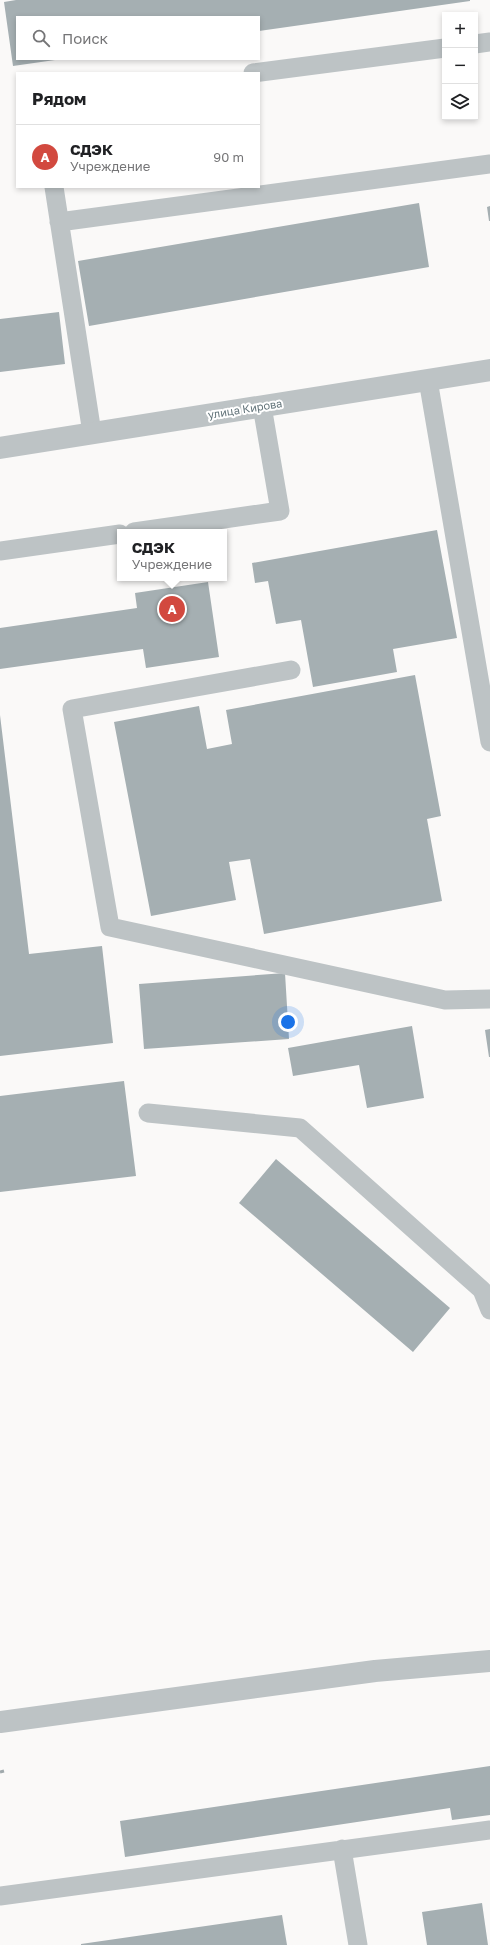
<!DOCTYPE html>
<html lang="ru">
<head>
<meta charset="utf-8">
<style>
	body { margin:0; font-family:"Golos Text",sans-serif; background:#f6f6f6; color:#202124 }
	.controls { position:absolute; right:12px; top:12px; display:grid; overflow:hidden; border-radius:0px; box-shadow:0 2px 6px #0003 }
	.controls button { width:36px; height:36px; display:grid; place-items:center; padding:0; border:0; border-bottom:1px solid #e0e0e0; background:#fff; color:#202124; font:20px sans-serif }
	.you { position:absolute; left:288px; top:1022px; width:14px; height:14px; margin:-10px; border:3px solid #fff; border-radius:50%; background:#1a73e8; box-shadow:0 0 0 6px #1a73e833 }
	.badge { display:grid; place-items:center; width:26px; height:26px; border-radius:50%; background:#d2493f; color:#fff; font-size:13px; font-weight:700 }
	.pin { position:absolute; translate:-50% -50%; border:2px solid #fff; box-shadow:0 1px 4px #0006 }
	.popup { position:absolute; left:117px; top:529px; width:110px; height:52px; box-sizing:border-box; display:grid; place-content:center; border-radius:0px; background:#fff; filter:drop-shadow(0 1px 3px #0005); font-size:13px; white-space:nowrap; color:#757577 }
	.popup b { font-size:15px; color:#202124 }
	.popup::after { content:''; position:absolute; left:50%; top:100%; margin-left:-8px; border:8px solid transparent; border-top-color:#fff }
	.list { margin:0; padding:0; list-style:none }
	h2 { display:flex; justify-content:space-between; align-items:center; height:52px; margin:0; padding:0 16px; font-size:17px }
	h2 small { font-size:13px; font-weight:400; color:#757577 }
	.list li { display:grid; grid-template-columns:26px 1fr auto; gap:12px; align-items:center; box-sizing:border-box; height:64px; padding:0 16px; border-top:1px solid #e0e0e0 }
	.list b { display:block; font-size:15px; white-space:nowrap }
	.list p { margin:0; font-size:13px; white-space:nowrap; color:#757577 }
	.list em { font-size:13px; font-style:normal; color:#757577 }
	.icon { flex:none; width:22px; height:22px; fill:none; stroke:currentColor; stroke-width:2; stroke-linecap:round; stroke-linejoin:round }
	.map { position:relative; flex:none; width:490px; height:1945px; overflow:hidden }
	.search { position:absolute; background:#fff; box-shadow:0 2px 6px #0003; left:16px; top:16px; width:244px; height:44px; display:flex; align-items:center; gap:10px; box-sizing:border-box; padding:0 14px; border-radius:0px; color:#757577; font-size:15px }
	.panel { position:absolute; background:#fff; box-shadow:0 2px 6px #0003; left:16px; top:72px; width:244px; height:116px; border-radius:0px }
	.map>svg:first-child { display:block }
</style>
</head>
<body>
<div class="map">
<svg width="490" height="1945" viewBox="0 0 490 1945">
	<rect width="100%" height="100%" fill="#faf9f8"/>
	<path fill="#a5afb2" d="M16,0H470V1L259,31V17H17V59L55,60L13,66L4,2Z
		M419,203L429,267L89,326L78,261Z
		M490,206V221H489L487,207Z
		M59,312L65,364L0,372V319Z
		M437,530L457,638L393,649L397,672L313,687L301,620L276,624L268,581L255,583L252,563Z
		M208,582L219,657L146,668L143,649L0,669V628L137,608L135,593Z
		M415,675L441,816L427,819L442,901L264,934L250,859L229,862L236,900L151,916L114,722L199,706L207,749L232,744L226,710Z
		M0,715L29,954L102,946L113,1043L0,1056Z
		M285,973L289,1039L144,1049L139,984Z
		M412,1026L424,1098L367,1108L359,1065L293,1076L288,1048Z
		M490,1029V1057H489L485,1030Z
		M124,1081L136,1176L0,1192V1096Z
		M276,1159L450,1308L413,1352L239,1203Z
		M490,1766V1815L452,1820L450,1808L125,1857L120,1821Z
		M482,1903L488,1945H427L422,1912Z
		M282,1915L287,1945H81V1944Z"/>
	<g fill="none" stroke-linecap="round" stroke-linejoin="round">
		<path stroke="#bdc3c5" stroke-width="19" d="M475,44L490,42
			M253,73L445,48
			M54,187L92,433
			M59,222L490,164
			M428,380L490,742
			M134,532L280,511L262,406
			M0,551L120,534
			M291,670L72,709L110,927L445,1000L490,999
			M148,1113L300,1128L482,1290L490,1310
			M342,1849L358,1945
			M0,1896L490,1830"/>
		<path stroke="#bdc3c5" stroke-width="22" d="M0,448L490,370
			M0,1722L375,1671L490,1661"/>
		<path stroke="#a0a9ac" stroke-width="3" stroke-dasharray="6 3" stroke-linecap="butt" d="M0,1772L4,1771"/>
	</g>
	<g text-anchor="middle" stroke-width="4" stroke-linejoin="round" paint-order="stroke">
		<g font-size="11" fill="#63747a" stroke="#fff">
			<text transform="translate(245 409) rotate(-9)" y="4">улица Кирова</text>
		</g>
	</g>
</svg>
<div class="controls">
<button>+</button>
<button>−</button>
<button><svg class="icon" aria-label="layers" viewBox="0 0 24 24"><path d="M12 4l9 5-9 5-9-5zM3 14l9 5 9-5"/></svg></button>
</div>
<div class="you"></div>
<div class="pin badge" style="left:172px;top:609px">A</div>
<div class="popup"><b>СДЭК</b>Учреждение</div>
<div class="search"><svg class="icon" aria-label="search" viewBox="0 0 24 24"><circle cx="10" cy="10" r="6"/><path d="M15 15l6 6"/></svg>Поиск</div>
<section class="panel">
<h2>Рядом<small></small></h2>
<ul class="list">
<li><span class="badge">A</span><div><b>СДЭК</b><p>Учреждение</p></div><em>90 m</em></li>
</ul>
</section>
</div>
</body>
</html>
